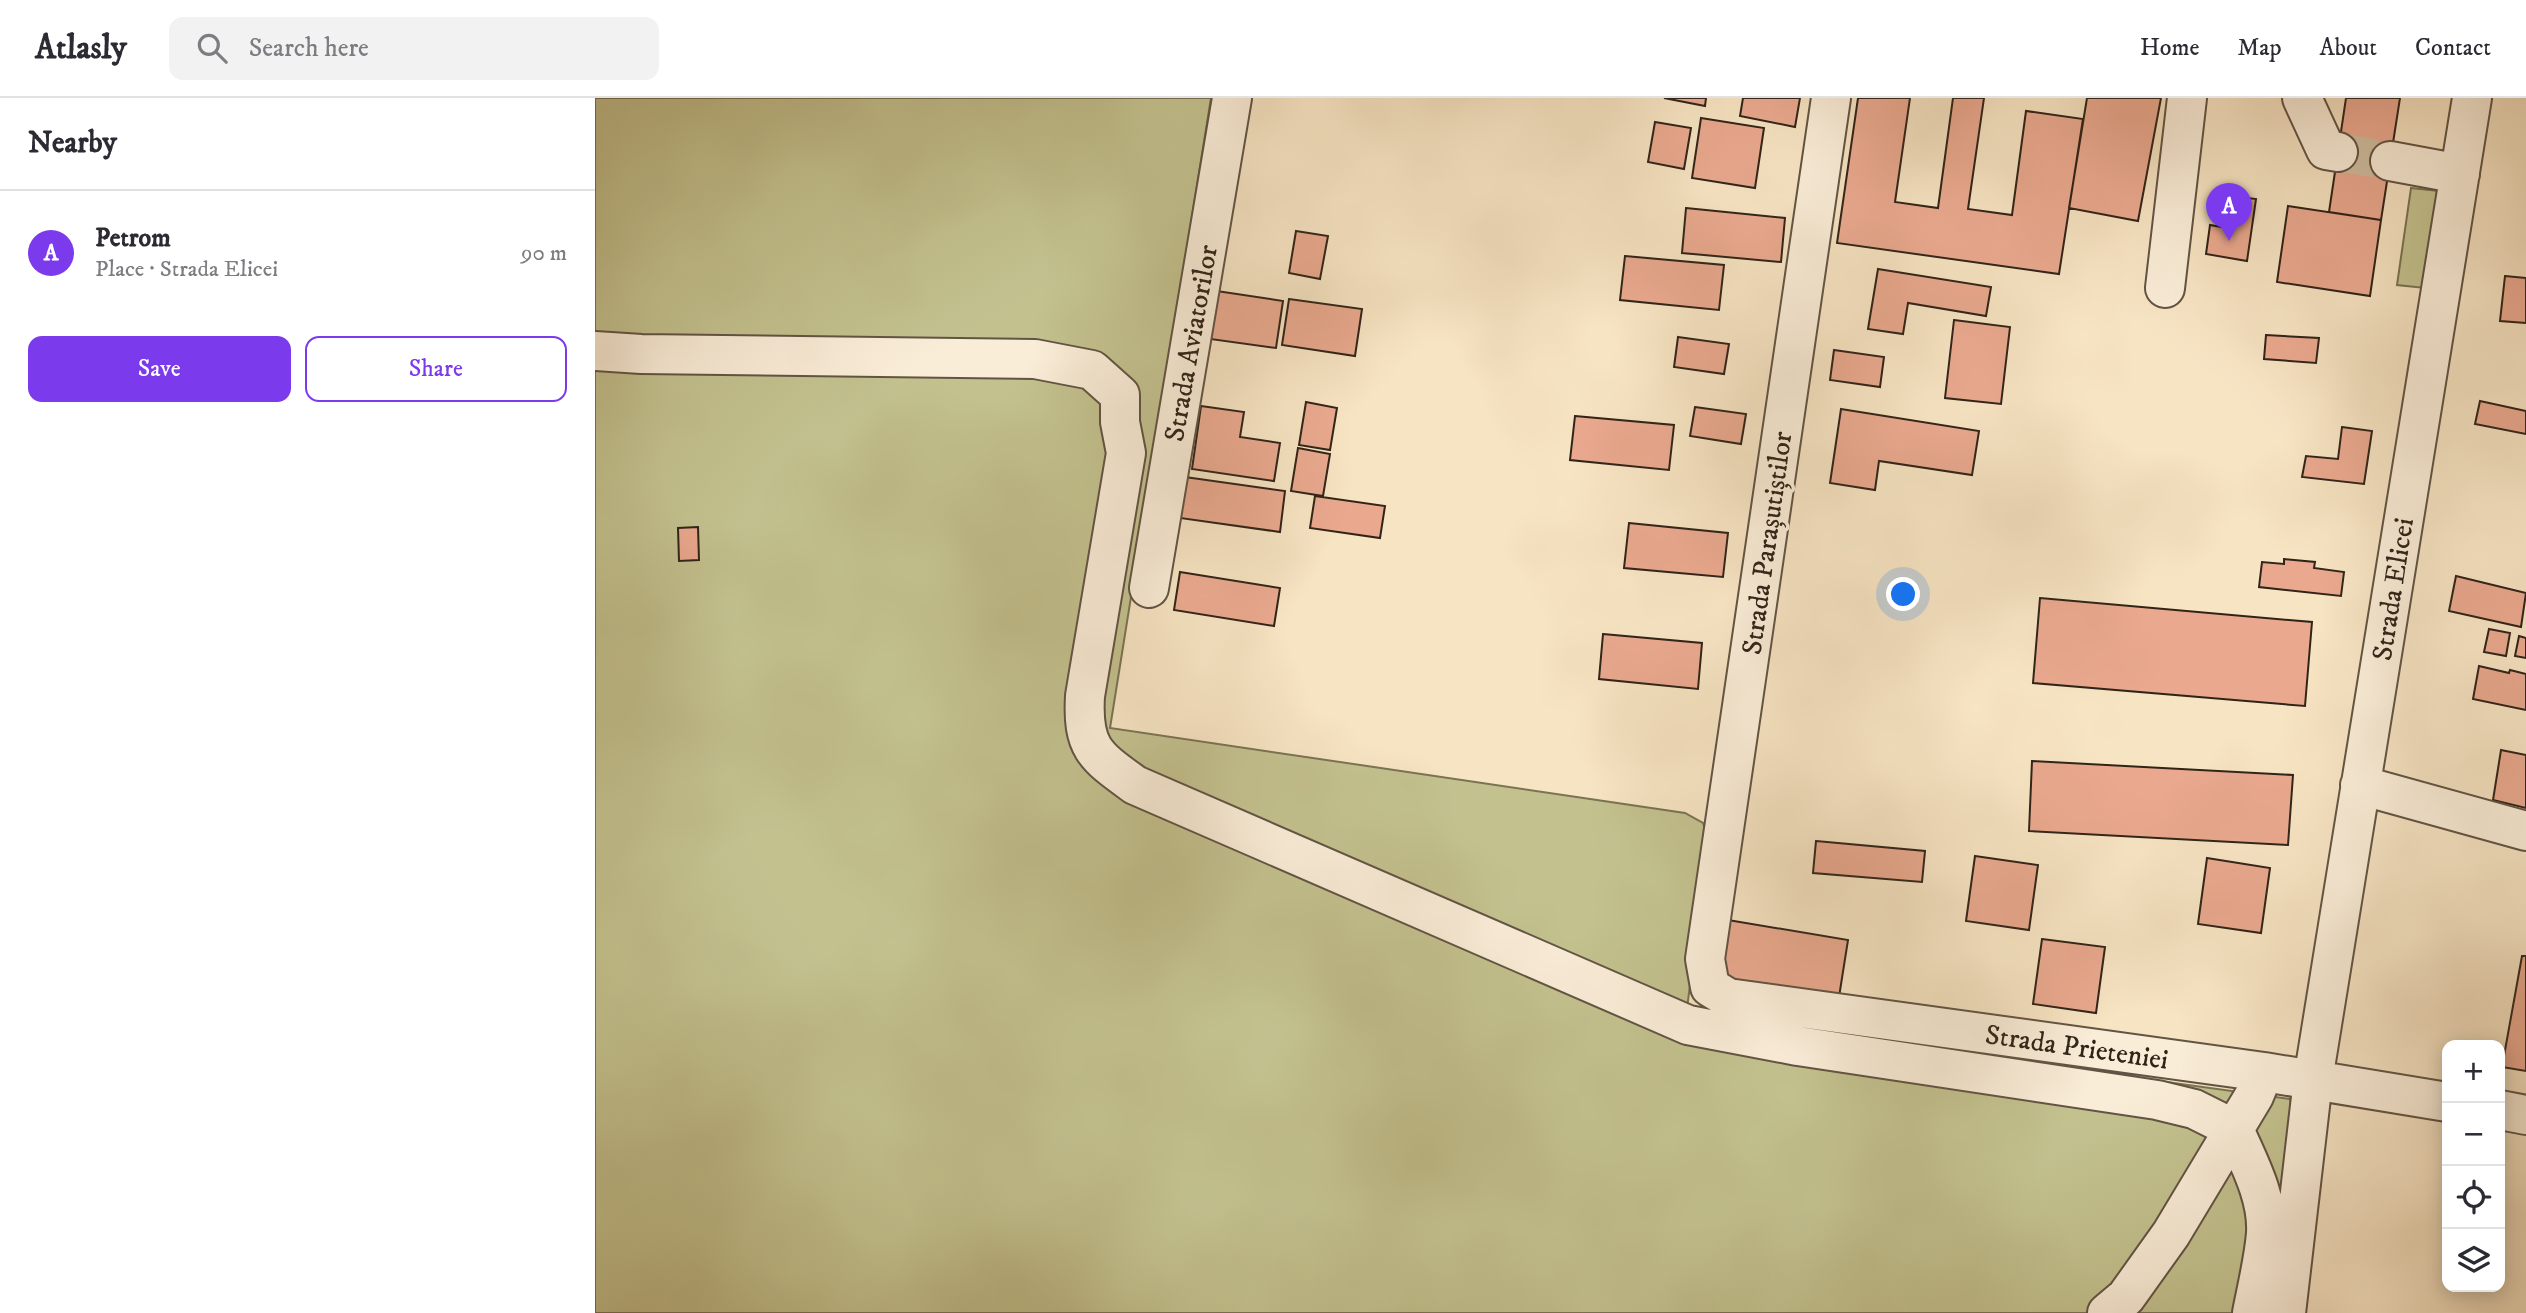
<!DOCTYPE html>
<html lang="en">
<head>
<meta charset="utf-8">
<style>
	body { margin:0; font-family:"IM FELL DW Pica",serif; background:#f2f2f3; color:#2b2b33 }
	.controls { position:absolute; right:21px; bottom:21px; display:grid; overflow:hidden; border-radius:14px; box-shadow:0 4px 18px #0003 }
	.controls button { width:63px; height:63px; display:grid; place-items:center; padding:0; border:0; border-bottom:2px solid #e1e1e2; background:#fff; color:#2b2b33; font:35px sans-serif }
	.you { position:absolute; left:1309px; top:497px; width:24px; height:24px; margin:-18px; border:5px solid #fff; border-radius:50%; background:#1a73e8; box-shadow:0 0 0 10px #1a73e833 }
	.badge { display:grid; place-items:center; width:46px; height:46px; border-radius:50%; background:#7c3aed; color:#fff; font-size:23px; font-weight:700 }
	.pin { position:absolute; translate:-50% -58px; filter:drop-shadow(0 2px 4px #0008) }
	.pin::after { content:''; position:absolute; top:37px; width:24px; height:21px; background:inherit; clip-path:polygon(0 0,100% 0,50% 100%) }
	.list { margin:0; padding:0; list-style:none }
	h2 { display:flex; justify-content:space-between; align-items:center; height:91px; margin:0; padding:0 28px; font-size:30px }
	h2 small { font-size:23px; font-weight:400; color:#7c7c81 }
	.list li { display:grid; grid-template-columns:46px 1fr auto; gap:21px; align-items:center; box-sizing:border-box; height:126px; padding:0 28px; border-top:2px solid #e1e1e2 }
	.list b { display:block; font-size:26px; white-space:nowrap }
	.list p { margin:0; font-size:23px; white-space:nowrap; color:#7c7c81 }
	.list em { font-size:23px; font-style:normal; color:#7c7c81 }
	.actions { display:flex; gap:14px; padding:21px 28px }
	.actions a { flex:1; padding:16px 0; border:2px solid #7c3aed; border-radius:14px; text-align:center; font-size:24px; color:#7c3aed }
	.actions .main { background:#7c3aed; color:#fff }
	.icon { flex:none; width:38px; height:38px; fill:none; stroke:currentColor; stroke-width:2; stroke-linecap:round; stroke-linejoin:round }
	.map { position:relative; flex:none; width:1931px; height:1215px; overflow:hidden }
	header { display:flex; align-items:center; gap:42px; box-sizing:border-box; height:98px; padding:0 35px; background:#fff; border-bottom:2px solid #e1e1e2 }
	header strong { font-size:33px }
	nav { display:flex; gap:38px; margin-inline-start:auto; font-size:24px }
	.search { width:490px; height:63px; background:#f2f2f3; display:flex; align-items:center; gap:18px; box-sizing:border-box; padding:0 24px; border-radius:14px; color:#7c7c81; font-size:26px }
	main { display:flex }
	aside { flex:1; background:#fff }
	.map>svg:first-child { display:block }
</style>
</head>
<body>
<header>
<strong>Atlasly</strong>
<div class="search"><svg class="icon" aria-label="search" viewBox="0 0 24 24"><circle cx="10" cy="10" r="6"/><path d="M15 15l6 6"/></svg>Search here</div>
<nav><a>Home</a><a>Map</a><a>About</a><a>Contact</a></nav>
</header>
<main>
<aside>
<h2>Nearby<small></small></h2>
<ul class="list">
<li><span class="badge">A</span><div><b>Petrom</b><p>Place · Strada Elicei</p></div><em>90 m</em></li>
</ul>
<div class="actions"><a class="main">Save</a><a>Share</a></div>
</aside>
<div class="map">
<svg width="1931" height="1215" viewBox="0 0 1931 1215">
	<rect width="100%" height="100%" fill="#f7e4c3"/>
	<filter id="stains"><feTurbulence type="fractalNoise" baseFrequency=".00286" numOctaves="4"/><feColorMatrix values="0 0 0 0 .2 0 0 0 0 .09 0 0 0 0 .02 0 0 0 .5 -.17"/></filter>
	<radialGradient id="worn" r=".72"><stop offset=".6" stop-color="#630" stop-opacity="0"/><stop offset="1" stop-color="#630" stop-opacity=".3"/></radialGradient>
	<path fill="#c3c28f" stroke="#7a7354" stroke-width="2" d="M0,0H616L515,630L1090,715L1108,725L1114,742L1091,918L1695,1001L1704,1055L1678,1215H0Z
		M1816,90L1844,93L1830,190L1802,187Z"/>
	<path fill="#eaa98f" stroke="#302419" stroke-width="2" d="M1069,0H1111L1110,8Z
		M1148,0H1205L1200,29L1145,18Z
		M1263,0H1315L1300,104L1343,110L1358,0H1389L1373,111L1417,117L1431,13L1488,21L1464,176L1242,145Z
		M1492,0H1566L1543,123L1474,110Z
		M1751,0H1805L1786,122L1734,114Z
		M1106,20L1169,30L1160,90L1097,80Z
		M1060,24L1096,30L1089,71L1053,64Z
		M1631,97L1661,101L1652,163L1611,156L1615,127L1627,129Z
		M1693,108L1786,122L1775,198L1682,184Z
		M1091,110L1190,120L1186,164L1087,155Z
		M701,133L733,138L725,181L694,175Z
		M1030,158L1129,167L1124,212L1025,202Z
		M1283,171L1396,189L1391,218L1313,205L1308,236L1273,231Z
		M1910,178L1931,180V225L1905,223Z
		M615,192L688,203L681,250L608,240Z
		M694,201L767,211L760,258L687,247Z
		M1359,222L1415,229L1406,306L1350,300Z
		M1671,237L1724,240L1721,265L1669,261Z
		M1083,239L1134,246L1129,276L1079,269Z
		M1239,252L1289,259L1285,289L1235,282Z
		M1885,303L1931,313V336L1880,326Z
		M711,304L742,310L735,352L704,347Z
		M606,308L649,314L645,339L685,345L679,383L597,371Z
		M1100,309L1151,316L1146,346L1095,338Z
		M1246,311L1384,333L1377,377L1284,363L1280,392L1235,385Z
		M980,318L1079,327L1074,372L975,362Z
		M1747,329L1777,333L1769,386L1707,379L1711,358L1743,361Z
		M703,350L735,356L728,398L696,393Z
		M590,379L690,393L685,434L585,420Z
		M720,398L790,408L785,440L715,430Z
		M1034,425L1133,435L1128,479L1029,470Z
		M103,429L104,462L84,463L83,430Z
		M1689,461L1720,464L1719,470L1749,474L1746,498L1664,489L1667,464L1689,466Z
		M585,474L685,490L679,528L579,512Z
		M1861,478L1931,495L1926,529L1854,513Z
		M1445,500L1717,524L1710,608L1438,585Z
		M1894,531L1915,535L1911,558L1889,554Z
		M1008,536L1107,545L1103,591L1004,581Z
		M1924,538L1931,540V560L1920,558Z
		M1884,568L1914,575L1915,572L1931,576V612L1878,601Z
		M1906,652L1931,657V710L1898,702Z
		M1437,663L1698,677L1693,747L1434,733Z
		M1221,743L1330,753L1327,784L1218,775Z
		M1380,758L1443,767L1434,832L1371,823Z
		M1612,760L1675,770L1666,835L1603,826Z
		M1133,822L1253,842L1244,899L1124,879Z
		M1447,841L1510,849L1501,915L1438,906Z
		M1927,858H1931V973L1907,969Z"/>
	<g fill="none" stroke-linecap="round" stroke-linejoin="round">
		<path stroke="#cfbea1" stroke-width="38" stroke-dasharray="38 19" stroke-linecap="butt" d="M1743,54L1795,63"/>
		<defs>
			<path id="minor" d="M1236,0L1110,861L1115,889L1133,900L1669,974L1852,1004
				M1707,0L1731,52L1743,54
				M1795,63L1865,76
				M1570,190L1592,0
				M0,253L46,256L440,261L497,272L525,297V324L531,355L490,598C487,650 500,658 540,687L1093,927L1203,948L1562,1002L1599,1011L1639,1031C1653,1063 1673,1099 1671,1135C1669,1161 1662,1189 1657,1215
				M554,490L637,0
				M1765,687L1931,733
				M1905,1012L1931,1017
				M1512,1215L1531,1199L1576,1136L1659,998L1669,974
				M1691,1215L1718,982L1877,0"/>
		</defs>
		<use href="#minor" stroke="#625444" stroke-width="42"/>
		<use href="#minor" stroke="#faedd8" stroke-width="38"/>
	</g>
	<g text-anchor="middle" stroke-width="7" stroke-linejoin="round" paint-order="stroke">
		<g font-size="28" fill="#302419" stroke="#faedd8">
			<text transform="translate(595 245) rotate(-80)" y="10">Strada Aviatorilor</text>
			<text transform="translate(1171 445) rotate(-82)" y="10">Strada Parașutiștilor</text>
			<text transform="translate(1797 491) rotate(-81)" y="10">Strada Elicei</text>
			<text transform="translate(1482 948) rotate(8)" y="10">Strada Prieteniei</text>
		</g>
	</g>
	<rect width="100%" height="100%" filter="url(#stains)"/>
	<rect width="100%" height="100%" fill="url(#worn)"/>
</svg>
<div class="controls">
<button>+</button>
<button>−</button>
<button><svg class="icon" aria-label="locate" viewBox="0 0 24 24"><circle cx="12" cy="12" r="6"/><path d="M12 2v4M12 18v4M2 12h4M18 12h4"/></svg></button>
<button><svg class="icon" aria-label="layers" viewBox="0 0 24 24"><path d="M12 4l9 5-9 5-9-5zM3 14l9 5 9-5"/></svg></button>
</div>
<div class="you"></div>
<div class="pin badge" style="left:1634px;top:143px">A</div>
</div>
</main>
</body>
</html>
